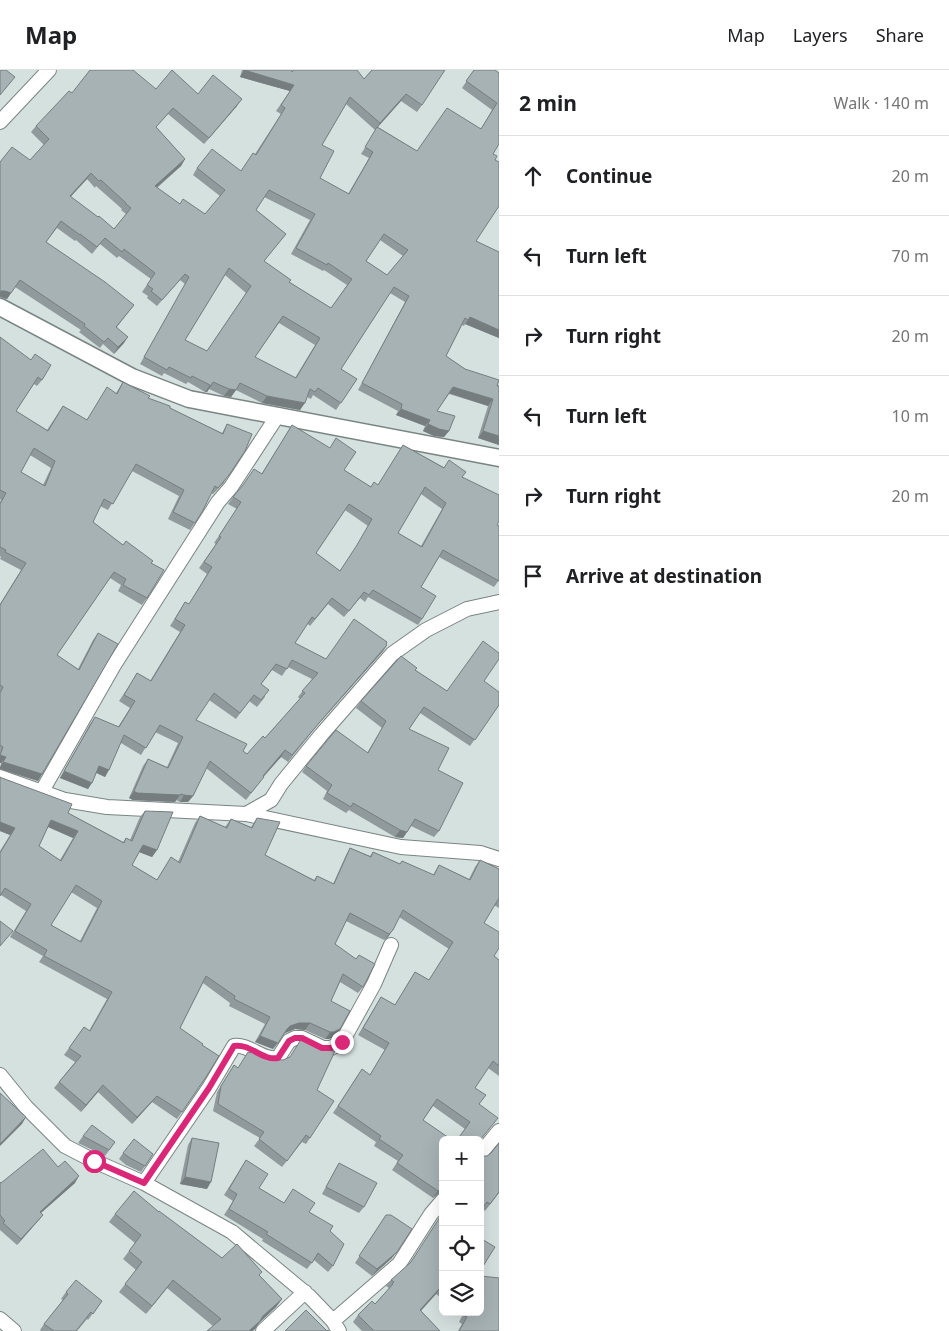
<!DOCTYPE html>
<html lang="en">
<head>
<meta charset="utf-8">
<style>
	body { margin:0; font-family:"Noto Sans",sans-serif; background:#f6f6f6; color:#202124 }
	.controls { position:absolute; right:15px; bottom:15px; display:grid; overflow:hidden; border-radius:8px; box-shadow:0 5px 20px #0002 }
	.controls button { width:45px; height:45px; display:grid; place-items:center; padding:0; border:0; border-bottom:1px solid #e0e0e0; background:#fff; color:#202124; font:25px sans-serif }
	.stop { position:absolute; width:15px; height:15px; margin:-11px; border:4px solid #db2777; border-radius:50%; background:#fff }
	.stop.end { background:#db2777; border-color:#fff; box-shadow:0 1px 5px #0008 }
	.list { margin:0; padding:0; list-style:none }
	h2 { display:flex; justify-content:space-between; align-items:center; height:65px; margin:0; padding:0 20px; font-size:21px }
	h2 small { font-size:16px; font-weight:400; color:#757577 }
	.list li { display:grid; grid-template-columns:32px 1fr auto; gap:15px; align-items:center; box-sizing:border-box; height:80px; padding:0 20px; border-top:1px solid #e0e0e0 }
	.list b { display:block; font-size:19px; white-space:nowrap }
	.list em { font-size:16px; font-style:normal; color:#757577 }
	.icon { flex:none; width:28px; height:28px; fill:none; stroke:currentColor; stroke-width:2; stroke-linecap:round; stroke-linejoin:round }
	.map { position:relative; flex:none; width:499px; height:1261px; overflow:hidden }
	header { display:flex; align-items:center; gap:30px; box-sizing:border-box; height:70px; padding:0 25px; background:#fff; border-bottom:1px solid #e0e0e0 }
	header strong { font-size:24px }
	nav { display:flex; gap:28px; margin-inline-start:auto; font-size:18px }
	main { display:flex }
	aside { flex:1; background:#fff }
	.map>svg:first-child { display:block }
</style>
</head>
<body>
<header>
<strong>Map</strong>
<nav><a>Map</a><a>Layers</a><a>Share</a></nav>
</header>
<main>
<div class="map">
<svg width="499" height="1261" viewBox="0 0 499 1261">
	<rect width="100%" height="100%" fill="#d5e1df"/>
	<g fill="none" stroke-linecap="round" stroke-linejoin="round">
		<defs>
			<path id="minor" d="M0,52L49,0
				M0,707L65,730L107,737L246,744L401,777L480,783L499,789
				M42,721L114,595L218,432L231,417L278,345
				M246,744L271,730L281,714L321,665L392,584L426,560L467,539L499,532
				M0,1005L26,1037L65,1076L94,1091L144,1113L232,1162L310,1227L333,1251L339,1261
				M480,1084L499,1061
				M144,1113L209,1018L234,976C250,974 262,991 278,988L289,971L295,968H302L323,978H331L342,972L374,914L391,875
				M0,1249L14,1261
				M333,1251L399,1194L431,1144L443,1130
				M263,1261L305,1222"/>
			<path id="tertiary" d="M0,237L132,307L189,329L499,388"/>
		</defs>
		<use href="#minor" stroke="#798582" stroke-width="16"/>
		<use href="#tertiary" stroke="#798582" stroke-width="19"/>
		<use href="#minor" stroke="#fff" stroke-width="14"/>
		<use href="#tertiary" stroke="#fff" stroke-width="16"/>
	</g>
	<path fill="#90999c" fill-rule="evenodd" d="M242,0H292V2L364,9L372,0L422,35L417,42L401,31L378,57L417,81L481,59L492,40L462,18L474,0L499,3L493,84L495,90L476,171L499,268L465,254L464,256L462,255L446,286L465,299L499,316V375L478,368L488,336L449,324L437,341L449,361L444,367L434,366L423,361L425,356L396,345L398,341L358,320L405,232L390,223L341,299L357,309L336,340L313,325L311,329L307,327L300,340L262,333L236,320L231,327L224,326L209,319L207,322H205L188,312L186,314L164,303L162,306L140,294L185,214L180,210L157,236L147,228L148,226L142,222L151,209L119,186L117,188L100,174L92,184L76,170L75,171L57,158L46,172L134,235L117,257L124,273L114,284L103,274L100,278L79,262L81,260L15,217L7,229L0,227V92L30,90L44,75L31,62L36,56L72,23L156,19L198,24L237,36L204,74L168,44L156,57L185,89L181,96L157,118L180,134L205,144L220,126L193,105L197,98L241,101L255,84L281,44L276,41L290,21L240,7ZM346,34L375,60L377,58L361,84L369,88L348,124L320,108L322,75ZM87,109L95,118L96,116L122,139L121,140L126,144L114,159L70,127ZM264,127L310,150L291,184L323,201L324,200L347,215L331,238L289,212L264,191L286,164L256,140ZM380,170L403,186L387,205L366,191ZM225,205L246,223L207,281L185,270ZM279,253L315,275L295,308L255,287Z
		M0,267L42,310L37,316L34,314L16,341L47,360L63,336L86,350L116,323L123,312L148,328L222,363L227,354L224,412L213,424L211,423L202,442L190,460L168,449L179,426L132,401L108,440L100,436L93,452L123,475L151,493L147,528L142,535L118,521L121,515L110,508L57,585L78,599L93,570L98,563L42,704L38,711L0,699L1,693H0V534L21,500L0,489L1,487L0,486V432L1,430L0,429ZM30,385L51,398L43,415L21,402Z
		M292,355L344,400L371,417L378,415L403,375L462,407L497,455L499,510L494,517L439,487L421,517L422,549L418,555L368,527L365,532L360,528L344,547L328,534L310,556L307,553L295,573L326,589L386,574L387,575L383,581L314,659L288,692L281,687L263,707L259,713L246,730L206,698L193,726L188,732H180L176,730L175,732L133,730L129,728L143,696L148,689L167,697L178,673L155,662L141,685L121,673L105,707L96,703L88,719L60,708L90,654L95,647L118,657L130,638L119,631L133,610L137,603L150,611L180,562L170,556L185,532L189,534L207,504L199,498L216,474L214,473L237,439L228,434L233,427L262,403ZM421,424L442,439L421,476L398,463ZM345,440L368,456L353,482L340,501L316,483ZM288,597L312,609L298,627L300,629L265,668L247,684L196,650L209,630L236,649L249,631L257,637L265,627L261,614L272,600L282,606Z
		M415,600L447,621L484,611L499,635L470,676L420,643L409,659L438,700L439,761L434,767L411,756L403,768L395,767L349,740L346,743L323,729L327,721L302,702L306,696L367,683L382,658L356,638L361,631Z
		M0,707L123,772L126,768L130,770L140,747L145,741L157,780L152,787L139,782L132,795L157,810L171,787L178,792L195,753L200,746L225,757L231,749L251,757L257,748L265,785L314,810L317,806L333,814L346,785L350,778L370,786L373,782L400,794L402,791L433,805L439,795L469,809L475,797L480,790L499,799V838L494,835L484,853L494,886L499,890V1006L488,998L475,1018L479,1034L493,1055L465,1059L433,1036L423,1050L440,1122L433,1128L392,1100L398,1091L374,1076L376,1072L333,1043L362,999L370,1005L385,980L358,965L381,927L395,935L415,902L429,910L449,879L399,847L388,867L384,870L346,851L335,874L363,917L358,923L340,912L331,931L336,966L329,969H325L305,960L295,959L285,963L283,965L273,979L255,972L265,954L229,936L230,933L203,913L180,958L202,975L206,1007L177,1049L152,1032L132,1054L98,1022L81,1042L54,1018L75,992L64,985L84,957L89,961L107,929L39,892L43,886L10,867L26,841L1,825L0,826V781L10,765L0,761ZM48,757L73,768L60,790L39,776ZM71,822L97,838L80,871L51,855Z
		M234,995L238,998L317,1020L310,1068L306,1074L302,1072L282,1097L254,1076L260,1068L213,1041L217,1022Z
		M83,1066L115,1072L105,1086L78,1073Z
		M192,1068L207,1119L180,1114L188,1075Z
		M123,1083L153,1084L141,1102L126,1095L119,1089Z
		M480,1084L499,1123L485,1141L483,1139Z
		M246,1090L259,1118L284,1133L309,1142L330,1161L333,1196L328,1202L314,1190L307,1199L262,1171L263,1169L224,1145L233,1131L224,1125Z
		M339,1093L364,1137L359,1143L322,1124L335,1100Z
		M58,1097L75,1113L41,1143L43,1145L38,1151L17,1175L0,1160V1112L1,1113Z
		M159,1142L222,1188L260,1206L282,1229L276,1237L259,1253L255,1259L213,1256L167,1218L146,1244L119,1222L136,1200L123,1189L135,1173L109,1152L115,1144Z
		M386,1145L392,1188L372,1206L355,1193Z
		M443,1148V1229L436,1224L421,1241L440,1261H362L353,1252L358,1245L375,1234L388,1220L389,1218L386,1216L391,1210L410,1193Z
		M66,1222L102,1231L88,1250L87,1249L77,1261H41L40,1260L44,1254L63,1230L61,1229Z
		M464,1242H480L499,1261H458L462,1254L459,1252Z"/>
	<path fill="#757d7f" d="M244,0L294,15L290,21L240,7Z
		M406,24L401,31L375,60L380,53Z
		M242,29L237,36L204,74L209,68Z
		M185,89L181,96L150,123L155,116Z
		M91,103L87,109L65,133L70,126Z
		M1,221H5L11,223L7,229L0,227V223Z
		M470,247L499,260V268L465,254Z
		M128,267L124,273L114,284L118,277Z
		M210,315L211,316L207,322H205Z
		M453,317L493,329L488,336L449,323Z
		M229,319L236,320L231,327L224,326Z
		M267,326L305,333L300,340L262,333Z
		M401,339L430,350L425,356L396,345Z
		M428,354L449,361L444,367L434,366L423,361Z
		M483,361L499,366V375L478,368Z
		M229,405L224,412L213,424L218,418Z
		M387,575L383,581L314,659L288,692L319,653Z
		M285,680L281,687L258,713L263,706Z
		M0,685L6,687L1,693H0Z
		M3,692L42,704L38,711L0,699V697Z
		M99,696L109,700L105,707L95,702Z
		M64,701L92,713L88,719L60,708Z
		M134,721L180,725L175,732L133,730L129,728Z
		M184,725L193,726L188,732H180Z
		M51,750L78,761L73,768L46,756Z
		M0,752L15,758L10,765L0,761Z
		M400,760L407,762L403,768L395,767Z
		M143,775L157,780L152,787L139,782Z
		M393,860L388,867L384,870L389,864Z
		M299,953H310L305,960L295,959L285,963L282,966L287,959L290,956Z
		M340,959L336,966L329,969H325L330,962Z
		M260,966L278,973L273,979L255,972Z
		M103,1015L98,1022L81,1042L86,1035Z
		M157,1026L152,1032L132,1054L137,1047Z
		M26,1047L22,1054L0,1076V1074Z
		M79,1106L75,1113L35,1148L40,1142Z
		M185,1107L211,1112L207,1119L180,1114Z
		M443,1117V1122H440L433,1128L438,1121Z
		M43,1145L38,1151L17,1175L21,1169Z
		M397,1182L392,1188L372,1206L377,1199Z
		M173,1210L167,1218L146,1244L152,1236Z
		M441,1217L436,1224L415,1247L420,1240Z
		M282,1229L276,1237L259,1253L255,1259L253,1261H249L263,1246Z"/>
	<path fill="#a7b2b5" stroke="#757d7f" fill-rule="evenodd" d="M0,0H6L15,7L0,25Z
		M90,0H133L156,19L172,0L198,24L213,5L242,29L209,68L173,38L156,57L185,89L155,116L180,134L183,129L205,144L225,120L197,98L212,79L241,101L253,83L256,85L285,38L281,35L294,15L244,0H292V2L294,0H357L364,9L372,0H445L422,35L406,24L380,53L350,27L322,75L334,81L320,108L349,124L373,82L365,77L377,57L417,81L447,38L481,59L497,33L466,11L474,0H495L499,3V74L493,84L497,86L495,90L499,92V136L476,171L499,182V260L470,247L468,250L465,248L446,286L465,299L499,310L497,316H499V366L483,361L493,329L453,317L437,341L455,346L449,361L439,359L428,354L430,350L401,339L402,334L362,313L409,226L394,217L341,299L357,309L341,333L318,318L315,322L310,319L305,333L267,326L240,313L236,320L229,319L213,312L211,316L210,315L192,306L191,308L169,297L167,300L144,287L189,207L185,204L162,230L151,221L153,219L147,215L155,203L124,179L122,182L105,168L97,177L80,164V165L61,151L46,172L105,212L134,235L116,257L128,267L118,277L108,268L104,272L84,256L85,254L20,210L11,223L5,221H0V92L12,77L30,90L49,69L36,56L69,21L72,23ZM91,103L99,111L101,110L126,133V134L131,138L114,159L99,146L98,147L70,126ZM269,120L315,144L296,178L327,195L328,193L352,209L331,238L289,212L291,210L264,191L286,164L256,140ZM384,164L408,180L387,205L366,191ZM229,198L251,216L207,281L185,270ZM283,246L320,268L296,308L255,287Z
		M0,267L31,290L35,284L51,295L42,310L38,307L16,341L48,361L63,336L87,350L107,317L117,324L123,312L150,326L148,328L170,336V338L223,364L227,354L252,364L245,381L229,405L218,418L215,416L202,442L195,453L173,442L184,420L136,394L113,434L104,429L93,452L123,475L126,471L153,491L151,493L164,500L147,528L123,515L126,509L114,502L57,585L79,600L98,563L118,574L42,704L3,692L6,687L0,685L3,677L0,675V623L3,617L0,615V535L26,493L5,482L6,480L0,477V434L6,423L0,420ZM34,378L55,391L45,416L21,402Z
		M292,355L330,378L336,368L356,382L344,400L371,417L374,412L378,415L403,375L444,398L449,390L466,402L462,407L499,425V451L497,455L499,456V511L443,480L421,517L436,526L422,549L373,520L369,525L364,522L349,541L332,528L315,549L312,547L295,573L326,589L354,549L387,572L386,574L387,575L319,653L292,685L285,680L263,706L264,707L251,723L210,691L193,726L184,725L181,724L180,725L137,723L134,721L148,689L168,698L183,667L160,655L146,678L124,665L109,700L99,696L92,713L64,701L95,647L119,657L135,631L124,625L137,603L151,611L185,555L175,549L185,532L189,534L212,497L204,492L221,467L219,466L241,432L233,427L243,415L254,399L262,404ZM425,417L446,433L422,477L398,463ZM349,434L372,449L357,475L340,501L316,483ZM292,590L318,603L302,621L305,623L265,668L263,666L247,684L243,681L247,674L196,650L214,623L240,643L254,625L261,630L269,620L261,614L276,594L287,599Z
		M483,571L499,583V589L484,611L499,622V635L475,670L424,637L409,659L449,678L438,700L463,713L439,761L415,749L407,762L400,760L353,733L351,737L327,723L332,715L306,696L336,660L368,683L386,651L361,631L401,586L417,598L415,600L447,621Z
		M0,707L2,708L72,734L68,743L124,773L126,768L132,771L145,741L173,742L157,780L143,775L132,795L157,810L171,787L180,793L200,746L227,758L231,749L252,758L257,748L280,752L265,785L315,811L317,806L334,814L350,778L371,787L373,782L400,794L402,791L434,805L439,795L470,810L480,790L499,799V828L484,853L499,862V878L494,886L499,890V996L493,991L475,1018L486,1025L479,1034L498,1048L480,1070H457L470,1052L437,1029L423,1050L452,1070H443V1117L438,1121L397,1093L403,1085L379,1069L381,1066L338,1036L362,999L370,1005L389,973L363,958L381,927L395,935L415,902L429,910L453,872L403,840L393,860L389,864L350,843L335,874L356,889L359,885L375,894L363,917L343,904L331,931L350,941L340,959L334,962H330L310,953H299L290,956L287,959L278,973L260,966L270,947L234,929L235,926L206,906L180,958L203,974L202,975L219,986L206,1007L182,1042L157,1026L137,1047L103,1015L86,1035L59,1012L81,986L69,978L84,957L90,961L112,922L44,886L47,880L15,861L31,834L5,818L0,826V783L15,758L0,752ZM51,750L78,761L61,791L39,776ZM76,815L102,831L81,872L51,855Z
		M0,851L13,861L0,876Z
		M302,970H305L324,980L335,981L317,1020L334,1031L310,1068L306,1065L287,1091L259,1069L264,1062L218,1034L221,1016L234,995L238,998L248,982L251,983L252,981L269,989L283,990L290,987L300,971Z
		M0,1023L26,1047L0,1074Z
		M92,1055L115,1072L109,1080L83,1066Z
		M192,1068L219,1073L211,1112L185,1107Z
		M134,1069L153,1084L145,1096L130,1088L123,1083Z
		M499,1073V1122L490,1134L487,1132L480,1141V1084L483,1086H487L491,1083Z
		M43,1079L58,1097L65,1091L79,1106L40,1142L43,1145L21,1169L3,1153L5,1151L0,1145V1112L1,1113Z
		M246,1090L268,1104L259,1118L284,1133L293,1119L315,1133L309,1142L333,1156L330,1161L344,1174L333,1196L318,1183L312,1193L266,1164L268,1162L229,1139L237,1124L229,1119Z
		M339,1093L377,1113L364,1137L326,1117Z
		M134,1121L159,1142V1141L222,1188L237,1174L262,1202L259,1205L282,1229L263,1246L260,1251L249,1261H207L221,1249L173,1210L152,1236L125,1214L142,1192L129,1181L141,1165L115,1144Z
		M386,1145H391L412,1159L397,1182L377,1199L359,1186Z
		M440,1147L443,1148V1218L441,1217L420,1240L440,1261H374L358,1245L372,1231L375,1234L393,1214H392L394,1212L391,1210L411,1192Z
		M480,1168L495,1177L480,1201Z
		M480,1206L499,1208V1261H459L467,1247L464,1246L466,1242H480Z
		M76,1210L102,1231L93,1244L91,1242L76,1261H54L44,1254L68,1224L66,1222Z
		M306,1240L327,1261L328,1260L329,1261H285Z"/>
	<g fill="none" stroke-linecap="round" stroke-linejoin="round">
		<path stroke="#db2777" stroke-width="6" d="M94,1091L144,1113L209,1018L234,976C250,973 262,991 278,988L289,971L295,968H302L322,978H331L342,972"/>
	</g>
</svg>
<div class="controls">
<button>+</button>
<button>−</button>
<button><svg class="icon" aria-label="locate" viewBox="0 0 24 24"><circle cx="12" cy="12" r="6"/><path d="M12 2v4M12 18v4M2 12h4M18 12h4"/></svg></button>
<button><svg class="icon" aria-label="layers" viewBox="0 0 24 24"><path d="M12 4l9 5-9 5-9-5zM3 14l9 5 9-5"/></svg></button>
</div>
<div class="stop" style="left:94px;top:1091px"></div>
<div class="stop end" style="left:342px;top:972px"></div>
</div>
<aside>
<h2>2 min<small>Walk · 140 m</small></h2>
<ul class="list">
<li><svg class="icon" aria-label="ahead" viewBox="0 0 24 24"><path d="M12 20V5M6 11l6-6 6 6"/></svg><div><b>Continue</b></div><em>20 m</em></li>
<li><svg class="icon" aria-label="left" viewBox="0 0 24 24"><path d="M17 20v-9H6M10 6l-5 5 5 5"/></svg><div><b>Turn left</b></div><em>70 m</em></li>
<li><svg class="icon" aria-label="right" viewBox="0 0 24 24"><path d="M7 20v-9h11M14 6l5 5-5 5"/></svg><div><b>Turn right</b></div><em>20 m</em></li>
<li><svg class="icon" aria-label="left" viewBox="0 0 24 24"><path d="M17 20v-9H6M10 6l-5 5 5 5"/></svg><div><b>Turn left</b></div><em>10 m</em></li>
<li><svg class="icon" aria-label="right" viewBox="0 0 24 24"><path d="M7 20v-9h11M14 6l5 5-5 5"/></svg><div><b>Turn right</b></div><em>20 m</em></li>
<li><svg class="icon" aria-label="arrive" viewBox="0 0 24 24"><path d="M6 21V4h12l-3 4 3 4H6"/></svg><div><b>Arrive at destination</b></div></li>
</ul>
</aside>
</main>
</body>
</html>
